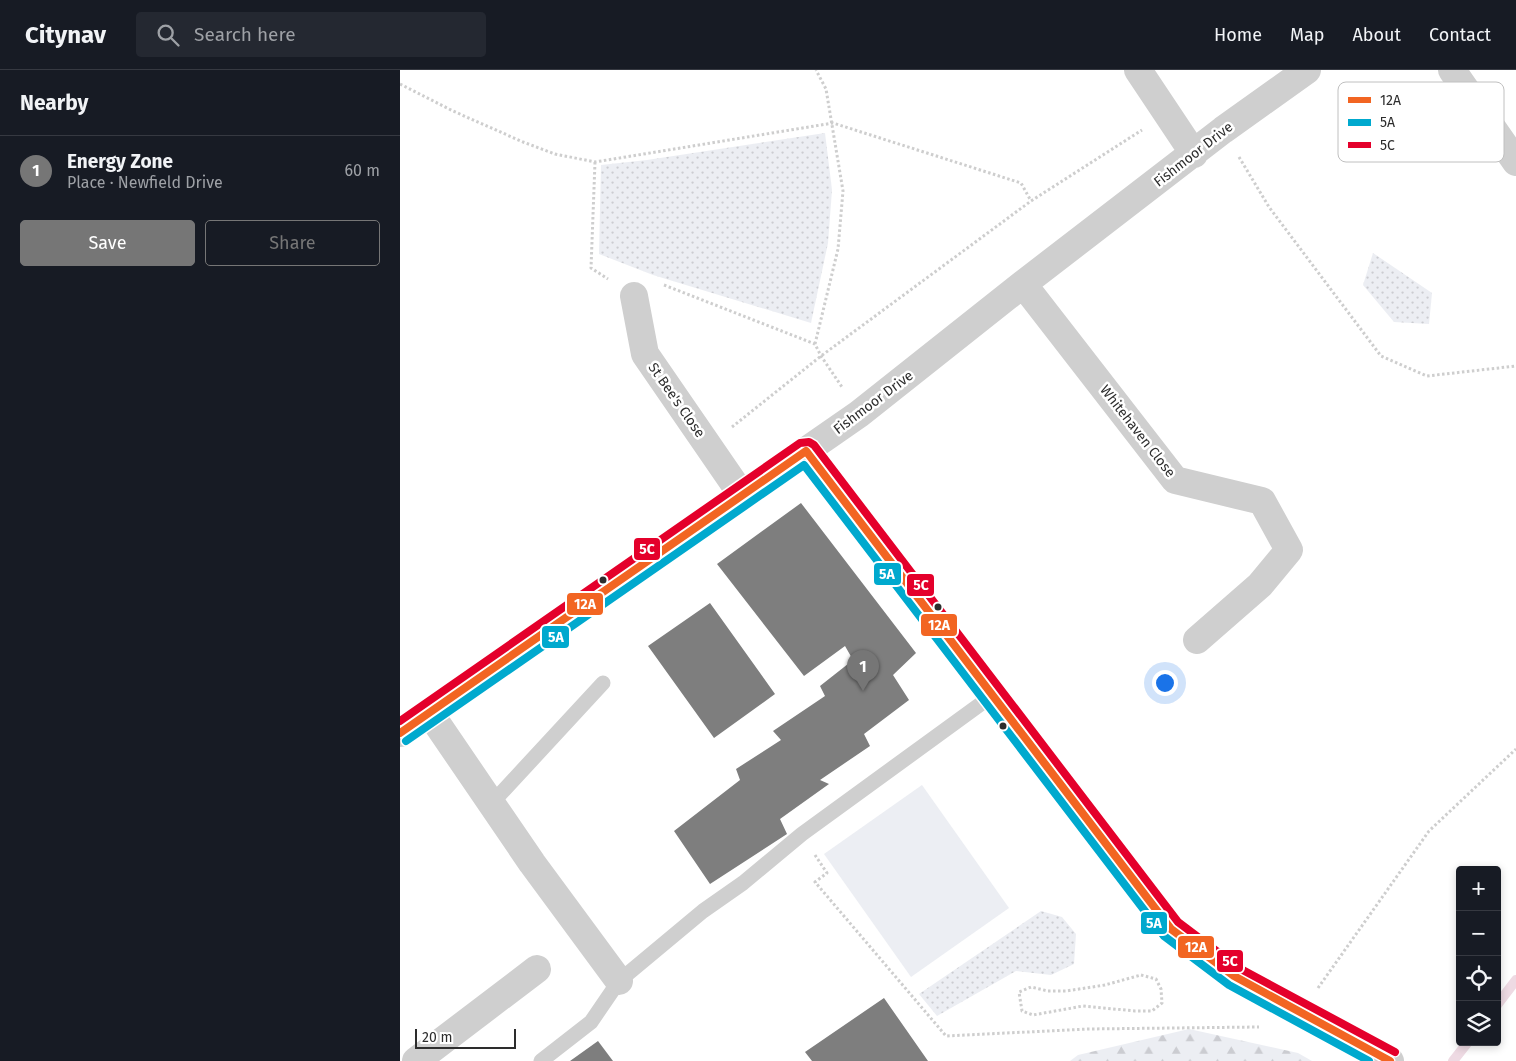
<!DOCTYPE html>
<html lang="en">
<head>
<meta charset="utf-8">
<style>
	body { margin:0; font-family:"Fira Sans",sans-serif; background:#242831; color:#f1f3f6 }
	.controls { position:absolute; right:15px; bottom:15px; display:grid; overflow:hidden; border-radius:5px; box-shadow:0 2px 8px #0003 }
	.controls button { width:45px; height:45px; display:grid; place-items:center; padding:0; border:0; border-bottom:1px solid #363941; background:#171b24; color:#f1f3f6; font:25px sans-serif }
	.scale { position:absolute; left:15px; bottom:12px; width:101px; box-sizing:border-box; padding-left:5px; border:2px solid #2d2d2d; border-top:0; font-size:14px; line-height:18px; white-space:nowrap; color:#2d2d2d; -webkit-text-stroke:4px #fff; paint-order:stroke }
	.you { position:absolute; left:764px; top:612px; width:18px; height:18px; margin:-12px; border:4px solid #fff; border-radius:50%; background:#1a73e8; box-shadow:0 0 0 8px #1a73e833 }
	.badge { display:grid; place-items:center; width:32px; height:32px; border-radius:50%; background:#767676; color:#fff; font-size:16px; font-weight:700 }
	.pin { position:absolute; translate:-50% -41px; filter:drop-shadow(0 1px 2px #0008) }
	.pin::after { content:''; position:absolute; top:26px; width:18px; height:15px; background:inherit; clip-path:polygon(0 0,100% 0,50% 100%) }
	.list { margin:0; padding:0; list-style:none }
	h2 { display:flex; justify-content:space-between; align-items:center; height:65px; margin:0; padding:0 20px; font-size:21px }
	h2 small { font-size:16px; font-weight:400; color:#9ea1a6 }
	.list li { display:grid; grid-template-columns:32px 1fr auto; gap:15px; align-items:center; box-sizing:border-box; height:70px; padding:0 20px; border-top:1px solid #363941 }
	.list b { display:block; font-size:19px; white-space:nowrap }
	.list p { margin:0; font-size:16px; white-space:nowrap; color:#9ea1a6 }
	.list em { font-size:16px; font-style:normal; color:#9ea1a6 }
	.actions { display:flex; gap:10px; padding:15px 20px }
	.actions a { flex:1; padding:11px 0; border:1px solid #767676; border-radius:5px; text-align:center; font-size:18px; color:#767676 }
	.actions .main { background:#767676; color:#fff }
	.icon { flex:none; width:28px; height:28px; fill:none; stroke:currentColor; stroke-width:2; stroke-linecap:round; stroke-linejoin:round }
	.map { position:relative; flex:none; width:1116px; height:991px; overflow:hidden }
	header { display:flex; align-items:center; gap:30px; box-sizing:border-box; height:70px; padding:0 25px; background:#171b24; border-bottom:1px solid #363941 }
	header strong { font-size:24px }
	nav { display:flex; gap:28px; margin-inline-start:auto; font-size:18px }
	.search { width:350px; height:45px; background:#242831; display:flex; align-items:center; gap:12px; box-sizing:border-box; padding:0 18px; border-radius:5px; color:#9ea1a6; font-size:19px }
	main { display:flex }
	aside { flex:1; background:#171b24 }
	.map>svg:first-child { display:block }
</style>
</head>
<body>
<header>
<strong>Citynav</strong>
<div class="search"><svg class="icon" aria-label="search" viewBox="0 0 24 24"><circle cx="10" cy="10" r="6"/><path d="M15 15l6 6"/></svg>Search here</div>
<nav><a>Home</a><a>Map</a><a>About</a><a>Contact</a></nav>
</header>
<main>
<aside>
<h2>Nearby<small></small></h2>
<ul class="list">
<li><span class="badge">1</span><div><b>Energy Zone</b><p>Place · Newfield Drive</p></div><em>60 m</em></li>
</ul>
<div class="actions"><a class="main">Save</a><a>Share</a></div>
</aside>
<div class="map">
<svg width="1116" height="991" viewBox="0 0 1116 991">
	<defs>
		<pattern id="grass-dots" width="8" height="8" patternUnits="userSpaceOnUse" patternTransform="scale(1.25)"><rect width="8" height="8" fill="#eceef3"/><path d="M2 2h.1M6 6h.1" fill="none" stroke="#cbccd1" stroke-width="1.8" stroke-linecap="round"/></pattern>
		<pattern id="forest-firs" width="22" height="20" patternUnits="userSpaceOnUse" patternTransform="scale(1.25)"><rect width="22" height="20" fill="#eceef3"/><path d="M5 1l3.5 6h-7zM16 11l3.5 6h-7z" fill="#cbccd1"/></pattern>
	</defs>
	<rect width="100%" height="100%" fill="#fff"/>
	<path fill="url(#grass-dots)" d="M425,63L432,120L428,173L411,253L253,205L199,184L201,95L247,90Z
		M973,183L1032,223L1029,254L994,252L963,215Z
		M641,841L662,847L676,864L674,894L651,905L616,901L537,946L519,924Z"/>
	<path fill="url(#forest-firs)" d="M789,959L898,983L912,991H670L678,985Z"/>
	<path fill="#eceef3" d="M522,715L609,838L511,907L424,784Z"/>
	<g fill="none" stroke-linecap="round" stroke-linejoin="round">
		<path stroke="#eedae3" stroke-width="10" d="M1097,935L1116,910
			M1053,991L1068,972"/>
	</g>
	<path fill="#7e7e7e" d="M401,433L516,583L493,605L509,630L464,664L470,676L420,710L429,714L380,749L387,764L310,814L274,761L340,710L336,699L381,670L373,661L425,626L420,616L453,590L445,576L404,606L317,494Z
		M310,533L375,624L314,668L248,576Z
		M484,928L528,991H412L405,982Z
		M198,971L213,991H170Z"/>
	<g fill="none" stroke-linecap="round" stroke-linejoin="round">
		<path stroke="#cecece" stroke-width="3" stroke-dasharray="2.5 2.5" stroke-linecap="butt" d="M0,14L53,41L123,72L155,84L195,92L433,53L621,113L631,131
			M839,87L869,137L981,286L1027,306L1116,296
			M195,92L191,198L208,209
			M264,215L415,274L421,286L442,317
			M415,274L438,179L443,121L426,19L416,0
			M332,357L421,286L631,131L742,60
			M415,785L427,803L415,812L546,966L688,959L859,957
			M741,905L756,909L761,919L762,933L752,941H735L683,936L633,945L622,941L619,922L631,917L648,921H666L705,915Z
			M918,918L1029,761L1116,679"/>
		<path stroke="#cfcfcf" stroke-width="15" d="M92,733L203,613
			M141,991L191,952L219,911L303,841L343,813L402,764L593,625"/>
		<path stroke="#cfcfcf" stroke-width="28" d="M738,0L794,84
			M1052,0L1116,92
			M623,214L775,410L862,431L889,480L860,515L797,570
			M234,226L245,284L342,425
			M406,381L771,859L834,906L990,991
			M29,642L132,793L219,911
			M0,663L459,344L623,214L823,60L907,0
			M16,991L137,899"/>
		<defs>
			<path id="bus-1" d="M0,663L406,381L771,859L834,906L990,991"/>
			<path id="bus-2" d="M6,671L404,395L764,866L829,915L969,991"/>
			<path id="bus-3" d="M0,651L400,373L409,372L414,375L778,852L839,898L995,982"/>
		</defs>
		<use href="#bus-1" stroke="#fff" stroke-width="11"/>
		<use href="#bus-2" stroke="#fff" stroke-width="11"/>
		<use href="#bus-3" stroke="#fff" stroke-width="11"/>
		<use href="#bus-1" stroke="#f26522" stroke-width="8"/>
		<use href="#bus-2" stroke="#00a9ce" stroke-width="8"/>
		<use href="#bus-3" stroke="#e4002b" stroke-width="8"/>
	</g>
	<g fill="#2d2d2d" stroke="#fff" stroke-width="2">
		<circle cx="203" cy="510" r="4.5"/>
		<circle cx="538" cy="537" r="4.5"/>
		<circle cx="603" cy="656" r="4.5"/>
	</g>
	<g text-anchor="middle" stroke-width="5" stroke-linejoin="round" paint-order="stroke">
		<g font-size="14" fill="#2d2d2d" stroke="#fff">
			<text transform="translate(793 84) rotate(-38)" y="5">Fishmoor Drive</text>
			<text transform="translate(277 330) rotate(55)" y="5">St Bee's Close</text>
			<text transform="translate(473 332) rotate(-37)" y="5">Fishmoor Drive</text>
			<text transform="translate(738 361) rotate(52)" y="5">Whitehaven Close</text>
		</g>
	</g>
	<rect x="938" y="12" width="166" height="80" rx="8" fill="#fff" stroke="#c0c0c0" stroke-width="1"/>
	<rect x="948" y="27" width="23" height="6" fill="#f26522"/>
	<rect x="948" y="49" width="23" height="7" fill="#00a9ce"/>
	<rect x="948" y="72" width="23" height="6" fill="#e4002b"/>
	<g font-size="14" fill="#2d2d2d">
		<text x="980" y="35">12A</text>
		<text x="980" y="57">5A</text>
		<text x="980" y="80">5C</text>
	</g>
	<g stroke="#fff" stroke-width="2">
		<rect x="233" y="467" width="28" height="24" rx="5" fill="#e4002b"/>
		<rect x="473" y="492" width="29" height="24" rx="5" fill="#00a9ce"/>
		<rect x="506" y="503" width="29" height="24" rx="5" fill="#e4002b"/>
		<rect x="166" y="522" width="38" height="24" rx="5" fill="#f26522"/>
		<rect x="520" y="543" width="38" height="24" rx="5" fill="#f26522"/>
		<rect x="141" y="555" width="29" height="24" rx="5" fill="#00a9ce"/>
		<rect x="740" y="841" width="28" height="24" rx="5" fill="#00a9ce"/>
		<rect x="777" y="865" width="38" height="24" rx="5" fill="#f26522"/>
		<rect x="816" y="879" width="28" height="24" rx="5" fill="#e4002b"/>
	</g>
	<g font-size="14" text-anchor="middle" font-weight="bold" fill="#fff">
		<text x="247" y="484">5C</text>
		<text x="487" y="509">5A</text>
		<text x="521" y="520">5C</text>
		<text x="185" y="539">12A</text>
		<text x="539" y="560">12A</text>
		<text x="156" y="572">5A</text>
		<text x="754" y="858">5A</text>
		<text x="796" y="882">12A</text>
		<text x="830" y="896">5C</text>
	</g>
</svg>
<div class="controls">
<button>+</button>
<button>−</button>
<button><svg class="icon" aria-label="locate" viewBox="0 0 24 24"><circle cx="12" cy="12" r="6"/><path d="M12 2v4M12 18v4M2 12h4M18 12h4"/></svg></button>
<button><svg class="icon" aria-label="layers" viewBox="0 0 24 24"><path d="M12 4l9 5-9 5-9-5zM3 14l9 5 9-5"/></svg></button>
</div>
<div class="scale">20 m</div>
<div class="you"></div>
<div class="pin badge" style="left:463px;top:621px">1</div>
</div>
</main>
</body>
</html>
